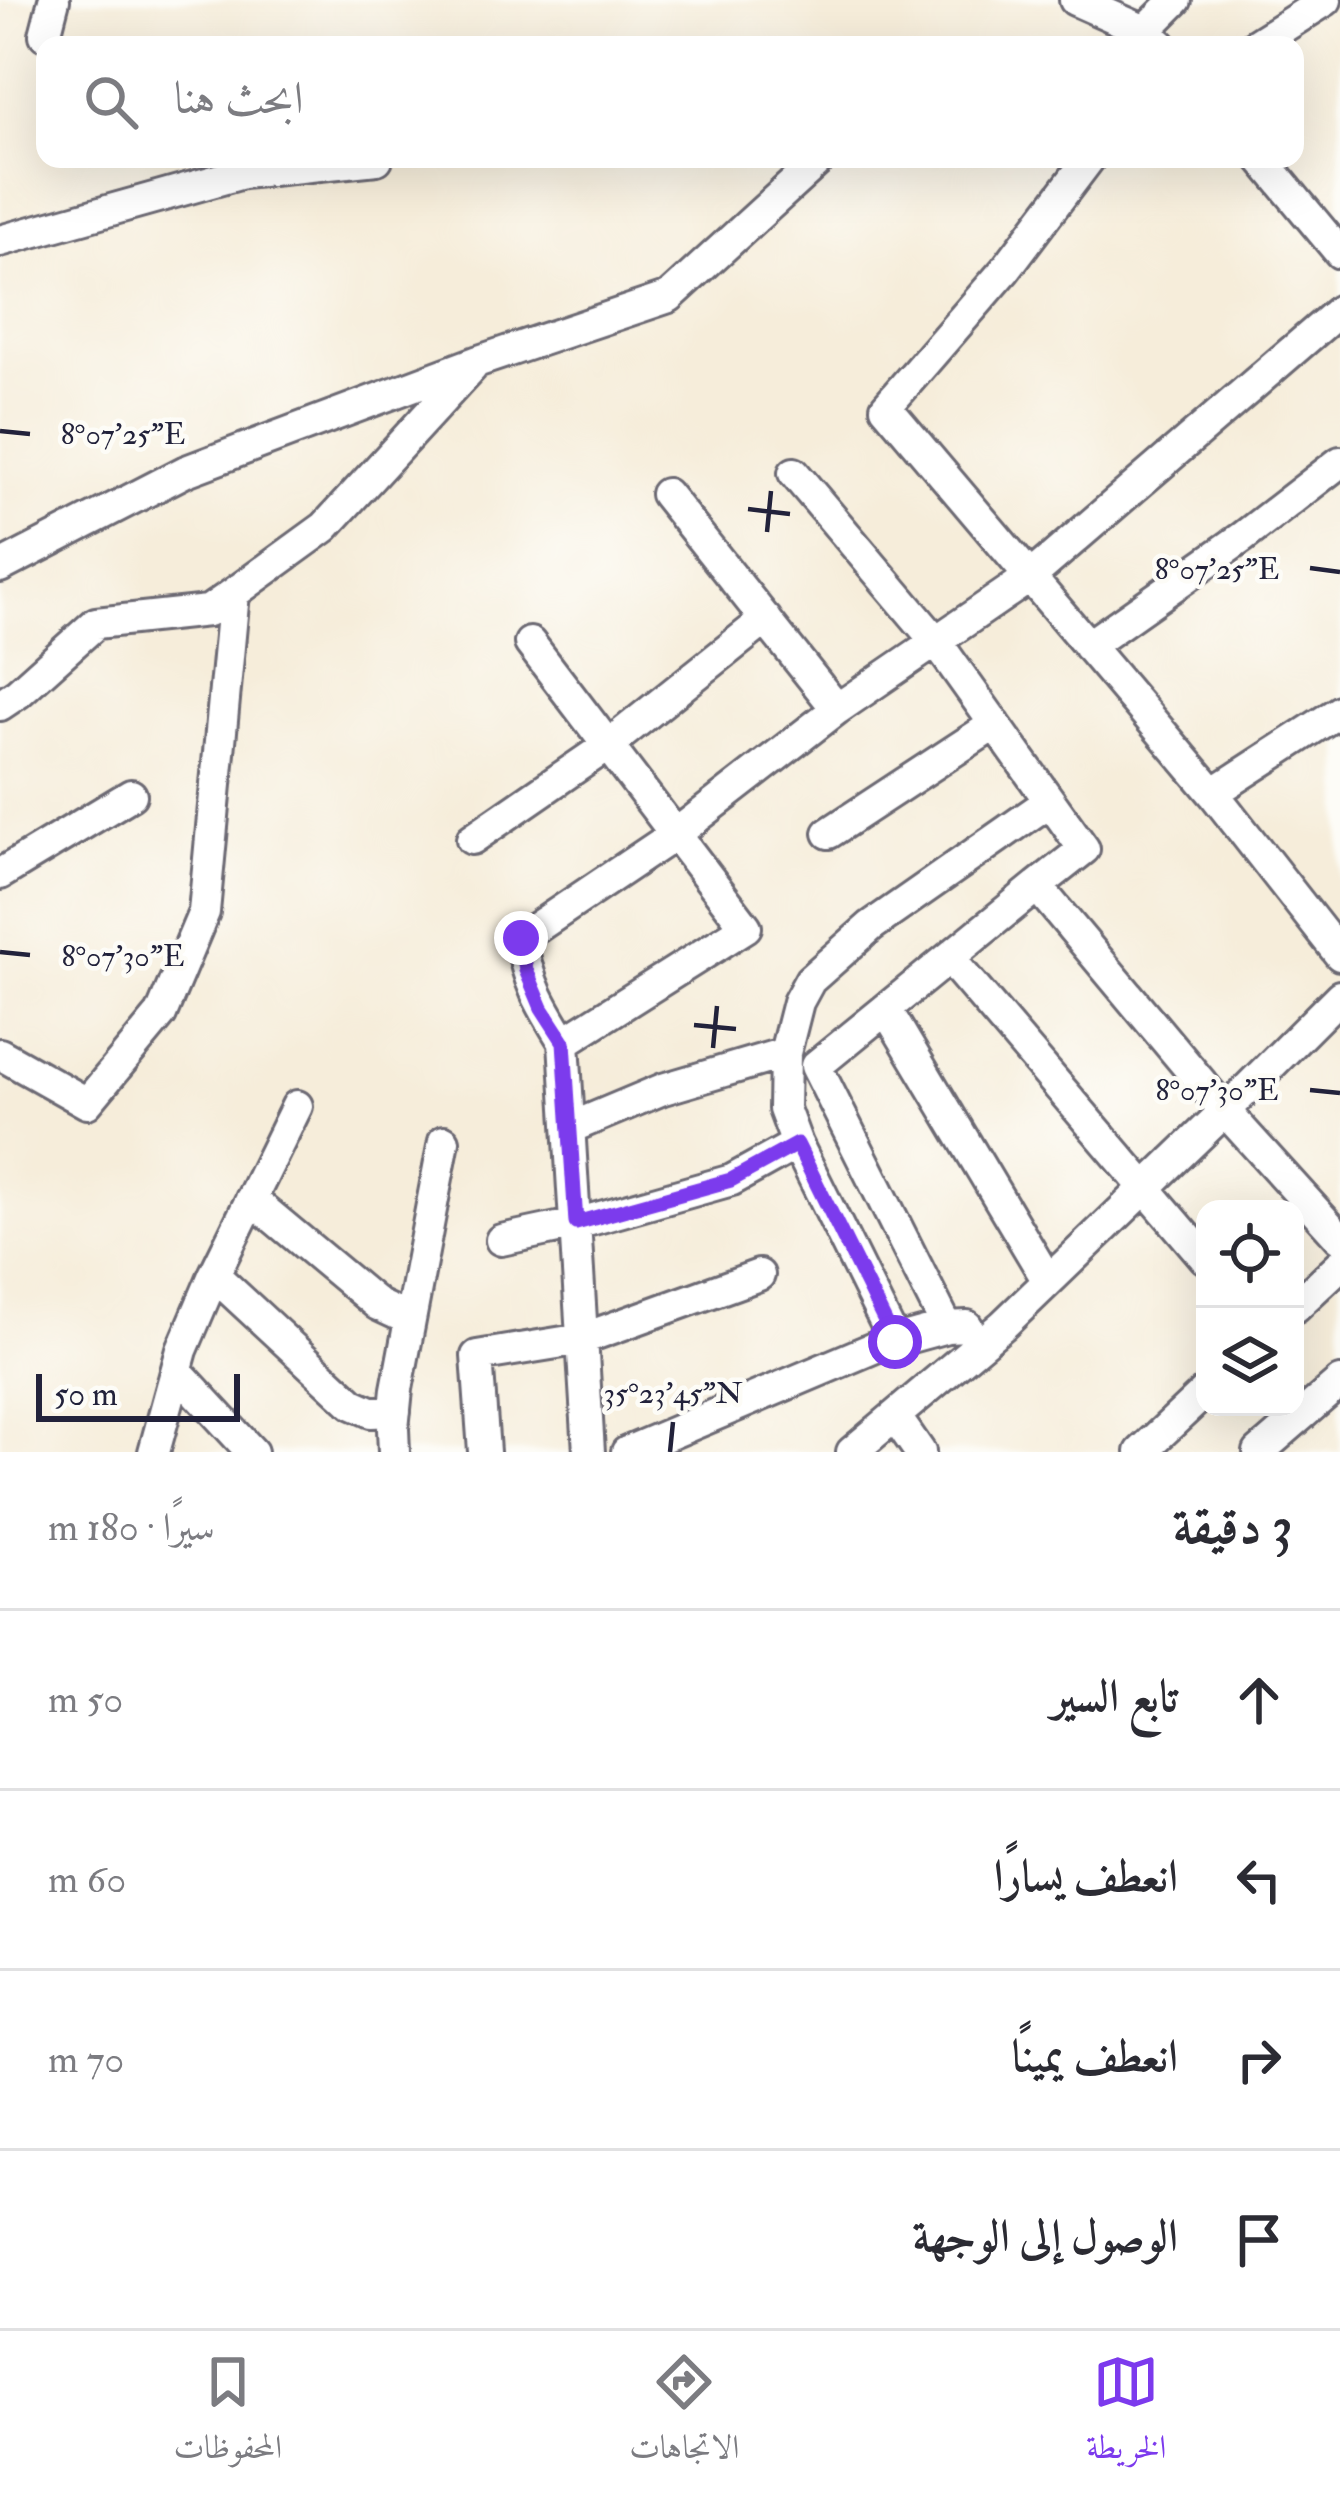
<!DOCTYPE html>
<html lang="ar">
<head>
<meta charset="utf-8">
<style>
	body { margin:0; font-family:"IM FELL Double Pica",Amiri,serif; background:#f7f7f7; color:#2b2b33; direction:rtl }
	.controls { position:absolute; right:36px; bottom:36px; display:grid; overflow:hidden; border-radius:24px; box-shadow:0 12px 48px #0002 }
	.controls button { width:108px; height:108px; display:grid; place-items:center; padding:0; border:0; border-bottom:3px solid #e1e1e2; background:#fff; color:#2b2b33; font:60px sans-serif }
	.scale { position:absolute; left:36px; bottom:30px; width:204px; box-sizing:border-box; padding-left:12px; border:6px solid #22223b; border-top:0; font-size:33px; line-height:42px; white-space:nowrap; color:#22223b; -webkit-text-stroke:9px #fdfcf7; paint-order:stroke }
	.stop { position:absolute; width:36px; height:36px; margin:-27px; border:9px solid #7c3aed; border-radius:50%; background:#fff }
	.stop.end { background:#7c3aed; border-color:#fff; box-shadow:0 3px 12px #0008 }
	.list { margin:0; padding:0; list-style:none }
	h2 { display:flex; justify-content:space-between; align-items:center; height:156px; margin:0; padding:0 48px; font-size:51px }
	h2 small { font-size:39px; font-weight:400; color:#7c7c81 }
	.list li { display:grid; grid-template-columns:78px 1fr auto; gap:36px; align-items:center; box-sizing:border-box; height:180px; padding:0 48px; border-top:3px solid #e1e1e2 }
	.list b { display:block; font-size:45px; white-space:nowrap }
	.list em { font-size:39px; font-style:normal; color:#7c7c81 }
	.icon { flex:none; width:66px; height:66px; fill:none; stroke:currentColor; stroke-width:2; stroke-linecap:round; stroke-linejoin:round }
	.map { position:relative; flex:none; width:1340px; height:1452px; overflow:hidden; direction:ltr }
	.search { position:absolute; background:#fff; box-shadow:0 12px 48px #0002; left:36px; right:36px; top:36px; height:132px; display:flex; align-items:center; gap:30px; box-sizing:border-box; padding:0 42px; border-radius:24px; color:#7c7c81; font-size:45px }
	.sheet { height:876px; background:#fff }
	nav { display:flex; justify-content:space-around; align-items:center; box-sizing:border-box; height:168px; border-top:3px solid #e1e1e2; background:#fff; font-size:33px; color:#7c7c81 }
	nav a { display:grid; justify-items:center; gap:6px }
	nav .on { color:#7c3aed }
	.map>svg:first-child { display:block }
</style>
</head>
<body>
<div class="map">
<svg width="1340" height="1452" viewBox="0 0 1340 1452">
	<rect width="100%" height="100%" fill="#fdfcf7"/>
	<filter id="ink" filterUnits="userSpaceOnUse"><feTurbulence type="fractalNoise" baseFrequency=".00833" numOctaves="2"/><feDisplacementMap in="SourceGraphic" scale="24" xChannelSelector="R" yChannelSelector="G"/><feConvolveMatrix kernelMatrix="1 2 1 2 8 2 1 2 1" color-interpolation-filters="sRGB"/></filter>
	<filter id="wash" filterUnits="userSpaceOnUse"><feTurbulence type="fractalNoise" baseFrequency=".004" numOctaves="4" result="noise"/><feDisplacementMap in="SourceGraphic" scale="48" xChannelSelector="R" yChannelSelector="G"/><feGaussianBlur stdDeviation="2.7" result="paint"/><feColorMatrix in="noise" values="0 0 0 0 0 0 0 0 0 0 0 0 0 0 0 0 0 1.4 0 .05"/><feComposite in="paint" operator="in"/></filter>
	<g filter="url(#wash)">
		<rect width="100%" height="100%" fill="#f6edda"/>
	</g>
	<g filter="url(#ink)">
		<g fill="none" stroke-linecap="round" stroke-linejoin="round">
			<defs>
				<path id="minor" d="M1075,0L1145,31L1161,45
					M45,35L54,0
					M1140,45L1145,31L1176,0
					M1255,45L1326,0
					M1089,159L1005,270L886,407L1213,793L1340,955
					M1262,159L1340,253
					M0,241L243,173L377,159
					M794,473L935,640L1084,849L1037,886
					M666,494L837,709
					M0,567L186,471L476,362L669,297L820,159
					M530,643L746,927L564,1042
					M1088,646L1243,537L1340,462
					M0,705L18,693L96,623L208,611L234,593L325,527L472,367
					M1213,793L1340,711
					M829,833L995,724
					M472,839L607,746L766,619
					M0,874L131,795
					M949,958L1205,1258
					M886,1009L1048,1281
					M0,1054L87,1103L161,1014L204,912L234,593
					M570,1128L663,1089L785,1053
					M251,1199L378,1305L410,1320
					M501,1240L576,1224L732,1180L797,1144
					M214,1275L353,1404L371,1412L395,1411
					M1295,1307L1340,1265
					M947,1327L816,1066L1037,886L1225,1111L1340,1238
					M895,1342L797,1144L784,1109L785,1053L798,1002L810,980L871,926L1050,801
					M177,1371L252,1452
					M895,1416L920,1452
					M154,1452L182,1350L214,1275L297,1106
					M394,1452L393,1429L397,1389L444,1141
					M484,1452L477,1356L582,1339L759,1275
					M589,1452L564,1042C541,1005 527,982 521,938L677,833L837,709L1030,577L1340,310
					M627,1452L878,1346L947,1327L967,1326
					M852,1452L1003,1325L1225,1111L1340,996
					M1141,1452L1205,1392
					M1259,1452L1340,1382"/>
			</defs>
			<use href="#minor" stroke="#6c6973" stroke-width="36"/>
			<use href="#minor" stroke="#fff" stroke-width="30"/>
		</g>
	</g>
	<g fill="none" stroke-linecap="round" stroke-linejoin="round" filter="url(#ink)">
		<path stroke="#7c3aed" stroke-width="15" d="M521,938L526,970L542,1008L564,1042L576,1223L731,1180L797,1144L895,1342"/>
	</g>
	<path fill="none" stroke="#22223b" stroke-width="4.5" d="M0,431L30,434M748,509L790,514M767,532L771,491M1310,568L1340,572M0,952L30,955M694,1025L736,1029M713,1048L717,1006M1310,1090L1340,1093M670,1452L673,1422"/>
	<g font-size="30" text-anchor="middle" fill="#22223b" stroke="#fdfcf7" stroke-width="9" stroke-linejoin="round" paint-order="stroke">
		<text x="123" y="444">8°07'25"E</text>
		<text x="1217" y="579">8°07'25"E</text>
		<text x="123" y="966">8°07'30"E</text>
		<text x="1217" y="1100">8°07'30"E</text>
		<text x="673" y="1403">35°23'45"N</text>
	</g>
</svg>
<div class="controls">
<button><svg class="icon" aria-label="locate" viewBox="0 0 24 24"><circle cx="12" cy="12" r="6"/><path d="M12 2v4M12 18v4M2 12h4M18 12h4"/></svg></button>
<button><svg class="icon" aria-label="layers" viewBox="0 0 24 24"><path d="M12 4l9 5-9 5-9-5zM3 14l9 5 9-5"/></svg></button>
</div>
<div class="scale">50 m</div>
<div class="stop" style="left:895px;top:1342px"></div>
<div class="stop end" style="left:521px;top:938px"></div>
<div class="search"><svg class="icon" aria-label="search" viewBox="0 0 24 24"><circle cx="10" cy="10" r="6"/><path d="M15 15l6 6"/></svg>ابحث هنا</div>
</div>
<section class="sheet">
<h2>3 دقيقة<small>سيرًا · 180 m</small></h2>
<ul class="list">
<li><svg class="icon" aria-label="ahead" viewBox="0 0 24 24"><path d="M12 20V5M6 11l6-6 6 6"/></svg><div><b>تابع السير</b></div><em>50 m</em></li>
<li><svg class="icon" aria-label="left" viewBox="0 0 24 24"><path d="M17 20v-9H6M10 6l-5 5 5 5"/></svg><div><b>انعطف يسارًا</b></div><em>60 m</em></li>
<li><svg class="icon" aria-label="right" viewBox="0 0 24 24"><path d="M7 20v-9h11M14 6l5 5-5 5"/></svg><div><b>انعطف يمينًا</b></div><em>70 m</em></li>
<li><svg class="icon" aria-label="arrive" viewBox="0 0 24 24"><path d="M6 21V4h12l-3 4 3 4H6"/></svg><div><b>الوصول إلى الوجهة</b></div></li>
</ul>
</section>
<nav>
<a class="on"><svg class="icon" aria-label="map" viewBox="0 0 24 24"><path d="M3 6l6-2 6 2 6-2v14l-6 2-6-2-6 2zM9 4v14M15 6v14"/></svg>الخريطة</a>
<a><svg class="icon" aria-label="directions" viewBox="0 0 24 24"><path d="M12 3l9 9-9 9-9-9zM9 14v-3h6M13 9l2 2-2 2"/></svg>الاتجاهات</a>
<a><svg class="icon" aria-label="saved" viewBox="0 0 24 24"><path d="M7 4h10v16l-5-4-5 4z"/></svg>المحفوظات</a>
</nav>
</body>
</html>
